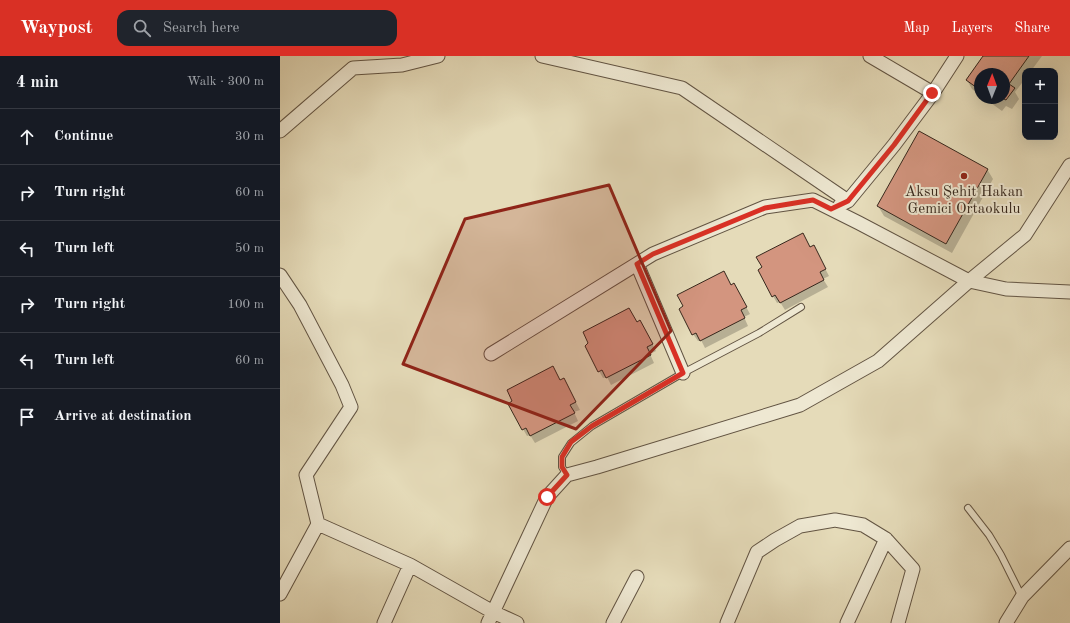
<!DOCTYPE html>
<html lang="en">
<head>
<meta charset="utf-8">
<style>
	body { margin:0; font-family:"Old Standard TT",serif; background:#20242c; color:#f1f3f6 }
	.controls { position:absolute; right:12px; top:12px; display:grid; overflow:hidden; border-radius:8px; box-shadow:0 4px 16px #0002 }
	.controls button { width:36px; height:36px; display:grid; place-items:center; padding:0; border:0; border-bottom:1px solid #363941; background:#171b24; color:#f1f3f6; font:20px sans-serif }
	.compass { position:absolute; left:694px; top:12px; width:36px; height:36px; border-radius:50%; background:#171b24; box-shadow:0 4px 16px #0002; rotate:1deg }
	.stop { position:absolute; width:12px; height:12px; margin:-9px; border:3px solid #d93025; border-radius:50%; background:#fff }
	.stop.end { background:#d93025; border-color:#fff; box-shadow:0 1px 4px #0008 }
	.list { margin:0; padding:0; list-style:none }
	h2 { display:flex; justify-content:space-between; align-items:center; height:52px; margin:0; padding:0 16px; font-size:17px }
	h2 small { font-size:13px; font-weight:400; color:#9ea1a6 }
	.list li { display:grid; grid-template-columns:26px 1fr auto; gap:12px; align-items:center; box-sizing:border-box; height:56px; padding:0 16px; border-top:1px solid #363941 }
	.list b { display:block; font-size:15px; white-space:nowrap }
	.list em { font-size:13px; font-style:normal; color:#9ea1a6 }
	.icon { flex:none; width:22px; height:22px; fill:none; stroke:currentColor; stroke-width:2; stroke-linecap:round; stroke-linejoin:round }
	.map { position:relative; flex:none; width:790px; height:567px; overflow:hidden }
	header { display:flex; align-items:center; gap:24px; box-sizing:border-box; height:56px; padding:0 20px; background:#d93025; color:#fff }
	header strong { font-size:19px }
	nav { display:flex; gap:22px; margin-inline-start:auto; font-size:14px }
	.search { width:280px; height:36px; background:#20242c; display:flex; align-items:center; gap:10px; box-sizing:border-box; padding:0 14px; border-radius:12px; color:#9ea1a6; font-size:15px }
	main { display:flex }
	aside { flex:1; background:#171b24 }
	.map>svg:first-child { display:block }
</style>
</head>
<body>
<header>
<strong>Waypost</strong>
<div class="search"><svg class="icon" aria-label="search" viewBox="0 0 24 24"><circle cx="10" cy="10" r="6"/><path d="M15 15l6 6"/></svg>Search here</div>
<nav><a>Map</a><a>Layers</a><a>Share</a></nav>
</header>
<main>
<aside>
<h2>4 min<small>Walk · 300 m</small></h2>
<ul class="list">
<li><svg class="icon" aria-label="ahead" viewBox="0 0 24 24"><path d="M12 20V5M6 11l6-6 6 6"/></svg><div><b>Continue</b></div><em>30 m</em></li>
<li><svg class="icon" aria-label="right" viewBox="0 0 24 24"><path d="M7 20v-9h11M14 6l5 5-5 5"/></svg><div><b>Turn right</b></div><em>60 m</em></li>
<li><svg class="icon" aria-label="left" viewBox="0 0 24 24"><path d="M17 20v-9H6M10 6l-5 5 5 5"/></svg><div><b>Turn left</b></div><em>50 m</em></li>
<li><svg class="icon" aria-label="right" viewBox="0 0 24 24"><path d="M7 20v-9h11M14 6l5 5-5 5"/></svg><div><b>Turn right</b></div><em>100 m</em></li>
<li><svg class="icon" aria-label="left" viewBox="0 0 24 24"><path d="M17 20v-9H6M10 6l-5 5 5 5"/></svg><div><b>Turn left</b></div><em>60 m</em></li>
<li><svg class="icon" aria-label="arrive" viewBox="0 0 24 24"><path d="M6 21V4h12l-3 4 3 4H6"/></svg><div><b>Arrive at destination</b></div></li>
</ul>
</aside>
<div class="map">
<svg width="790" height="567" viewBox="0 0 790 567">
	<rect width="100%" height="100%" fill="#e5dbb9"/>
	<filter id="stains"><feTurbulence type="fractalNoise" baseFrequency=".005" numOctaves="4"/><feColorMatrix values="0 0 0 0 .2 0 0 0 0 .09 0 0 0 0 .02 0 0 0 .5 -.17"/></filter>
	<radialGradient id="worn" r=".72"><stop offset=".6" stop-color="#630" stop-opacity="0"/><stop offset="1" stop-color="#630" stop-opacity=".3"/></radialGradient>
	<path fill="#0003" d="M704,0H762L751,15H745V23L735,36L739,43L732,53L726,50L722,55L704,42H724V18H700V39L692,33L687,24Z
		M707,113L713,123L672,197L604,160L598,150Z
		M530,192L537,197L549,220L543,223L548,231L505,254L500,246L497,247L493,240Z
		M451,230L458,236L470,258L464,261L468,270L425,292L421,284L418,285L413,278Z
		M357,267L364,272L376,295L370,298L374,307L331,329L327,321L323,322L319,315Z
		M280,325L288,331L300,354L294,356L298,365L255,387L250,379L247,380L243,373Z"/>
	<path fill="#d3957f" stroke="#36271c" d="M703,0H749L729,28L735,32L726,44L722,42H724V18H700V34L686,24Z
		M711,42H720L717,46Z
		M639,75L708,113L666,188L597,150Z
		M523,177L530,191L534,189L546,213L540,216L544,224L500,247L495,239L492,241L478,214L482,211L476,201Z
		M444,215L451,229L454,227L467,251L461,254L465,262L420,285L416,277L412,279L399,253L403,250L397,239Z
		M349,252L357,266L360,264L373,288L367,291L371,299L326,322L322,314L318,316L305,290L308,287L303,276Z
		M273,310L280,324L284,322L296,346L290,349L295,357L250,380L246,372L242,374L228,348L232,345L227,334Z"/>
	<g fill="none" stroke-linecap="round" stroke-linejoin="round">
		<defs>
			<path id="service" d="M287,419L282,411V401L291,387L312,370L403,317L479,277L521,251
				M688,452L709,479L721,499L742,541"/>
			<path id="minor" d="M262,0L402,32L568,145
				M590,0L653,37
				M0,75L73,12L122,9L158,0
				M560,149L568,145L614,89L653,37L677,0
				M357,208L403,317
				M0,219L20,249L62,329L71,351L26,419L38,468L0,538
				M211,298L373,198L485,151L533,144L579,167L689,225L726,233L790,236
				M38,468L130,509L213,556L237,567
				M104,567L130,509
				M208,567L267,441L287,419L317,411L520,349L598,305L689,225L745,179L790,109
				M333,567L357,521
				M447,567L477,496L495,484L520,470L555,464L583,469L606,483L633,513L618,567
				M567,567L606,483
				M726,567L742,541L790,492"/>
		</defs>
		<use href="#service" stroke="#625443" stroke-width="8"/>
		<use href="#minor" stroke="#625443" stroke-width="15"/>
		<use href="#service" stroke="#eee8d2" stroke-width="6"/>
		<use href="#minor" stroke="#eee8d2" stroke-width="13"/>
	</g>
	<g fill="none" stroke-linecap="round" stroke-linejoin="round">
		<path stroke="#d93025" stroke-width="5" d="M267,441L287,419L282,411V401L291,386L312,370L403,317L357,208L373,198L485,152L533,144L551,153L568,145L614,89L652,37"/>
	</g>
	<path fill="#8f2418" fill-opacity="0.2" stroke="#8f2418" stroke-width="3" stroke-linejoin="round" d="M329,129L391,275L296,373L123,308L185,163Z"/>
	<circle fill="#8f2418" stroke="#eee8d2" stroke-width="1.5" cx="684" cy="120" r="4"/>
	<g text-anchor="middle" stroke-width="4" stroke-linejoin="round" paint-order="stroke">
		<g font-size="15" fill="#36271c" stroke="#eee8d2">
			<text x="684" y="140">Aksu Şehit Hakan<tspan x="684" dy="17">Gemici Ortaokulu</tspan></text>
		</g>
	</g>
	<rect width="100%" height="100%" filter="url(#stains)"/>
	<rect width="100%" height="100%" fill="url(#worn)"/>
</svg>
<div class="controls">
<button>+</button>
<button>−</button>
</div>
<svg class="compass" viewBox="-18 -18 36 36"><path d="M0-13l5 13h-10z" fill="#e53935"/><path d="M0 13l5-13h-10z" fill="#9ea1a6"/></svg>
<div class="stop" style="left:267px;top:441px"></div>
<div class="stop end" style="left:652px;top:37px"></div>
</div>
</main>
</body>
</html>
